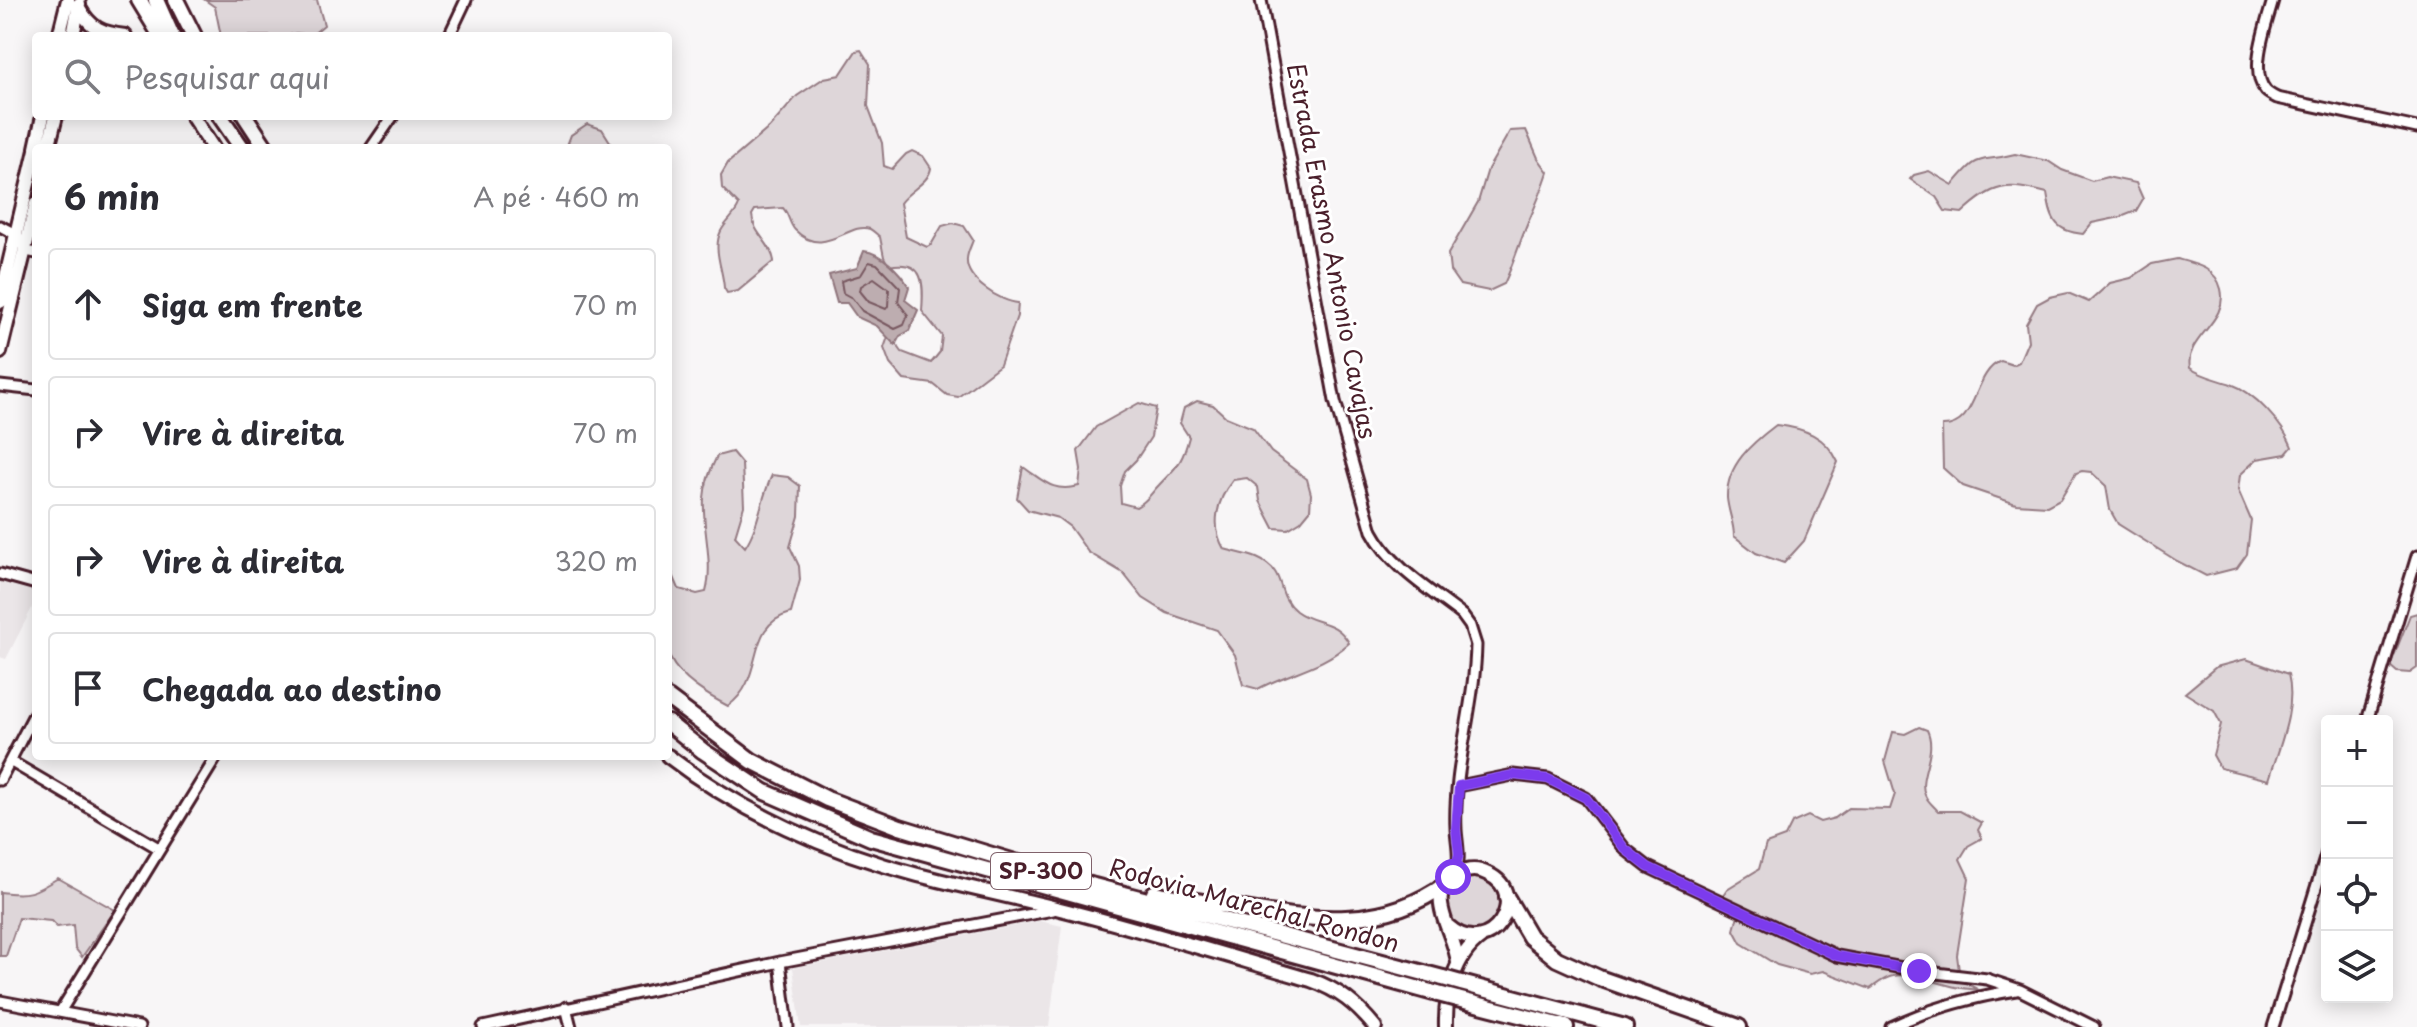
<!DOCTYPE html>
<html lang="pt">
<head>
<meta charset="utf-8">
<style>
	body { margin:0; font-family:"Playpen Sans",sans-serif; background:#f2f2f3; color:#2b2b33 }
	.controls { position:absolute; right:24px; bottom:24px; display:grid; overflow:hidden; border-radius:8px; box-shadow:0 4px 20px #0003 }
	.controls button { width:72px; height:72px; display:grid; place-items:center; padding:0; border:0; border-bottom:2px solid #e1e1e2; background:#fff; color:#2b2b33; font:40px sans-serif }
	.stop { position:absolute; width:24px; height:24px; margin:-18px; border:6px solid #7c3aed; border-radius:50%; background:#fff }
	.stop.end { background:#7c3aed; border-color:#fff; box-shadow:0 2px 8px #0008 }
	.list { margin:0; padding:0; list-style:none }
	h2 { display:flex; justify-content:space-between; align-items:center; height:104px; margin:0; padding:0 32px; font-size:34px }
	h2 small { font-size:26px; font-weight:400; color:#7c7c81 }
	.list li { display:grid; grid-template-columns:52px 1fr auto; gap:24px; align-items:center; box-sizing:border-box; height:112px; margin:0 16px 16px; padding:0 16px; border:2px solid #e1e1e2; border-radius:8px }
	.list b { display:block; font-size:30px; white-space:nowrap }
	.list em { font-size:26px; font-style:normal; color:#7c7c81 }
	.icon { flex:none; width:44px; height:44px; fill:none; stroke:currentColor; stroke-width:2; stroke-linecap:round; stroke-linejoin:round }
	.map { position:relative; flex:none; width:2417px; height:1027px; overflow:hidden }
	.search { position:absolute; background:#fff; box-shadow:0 4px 20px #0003; left:32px; top:32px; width:640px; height:88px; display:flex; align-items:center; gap:20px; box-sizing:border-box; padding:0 28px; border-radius:8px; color:#7c7c81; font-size:30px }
	.panel { position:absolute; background:#fff; box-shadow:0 4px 20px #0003; left:32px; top:144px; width:640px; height:616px; border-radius:8px }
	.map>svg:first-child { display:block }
</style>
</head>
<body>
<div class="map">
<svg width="2417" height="1027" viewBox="0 0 2417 1027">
	<rect width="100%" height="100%" fill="#f8f6f7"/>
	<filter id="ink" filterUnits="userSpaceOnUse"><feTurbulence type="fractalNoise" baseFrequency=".0125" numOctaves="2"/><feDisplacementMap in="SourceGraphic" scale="16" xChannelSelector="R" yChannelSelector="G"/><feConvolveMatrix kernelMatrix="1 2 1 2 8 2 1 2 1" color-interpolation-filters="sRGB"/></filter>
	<g filter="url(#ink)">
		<path fill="#ebe6e8" d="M0,582L36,592V600L6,659L0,657Z
			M1040,921L1062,926L1049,1027H801L793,968Z"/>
		<path fill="#ded6d9" stroke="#947a82" stroke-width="2" d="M205,0H317L324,25L312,35L296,33L286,36H221L215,7Z
			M861,50L870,64L868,106L882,143L884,166L892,169L906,154L912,151L923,156L931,168C929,183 909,190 900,203L906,237L927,247L931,245L942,226L953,223L964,226L973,240C971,246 967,253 967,259C965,280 1001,302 1018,303L1017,316L1000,365L958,397L947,395L933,384L904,380L890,364L884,348L888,337L892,338L902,352L931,363L940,352L942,336L922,311C924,284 925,259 889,266L884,257L880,237C877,235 874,231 870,229C849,221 824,260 795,230C789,224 789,214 783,208L755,210L752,215C753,234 771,242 774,261L738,291L727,293L724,288C723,269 712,249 721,231C726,221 735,216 739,205L722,188L721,175L728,163L770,127L797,96L824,78L840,75L856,51Z
			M587,124L602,129L614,148H566L571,135Z
			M1526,130L1538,158L1548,172C1542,191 1535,207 1527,225C1519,244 1513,265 1504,284L1489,291L1460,285L1450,271L1448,254L1478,202L1488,169L1510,131Z
			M2015,154L2048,161L2062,170L2092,181L2107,177L2136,183L2143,199L2136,211L2121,217L2092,223L2083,234C2054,231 2051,219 2047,193C2006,182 1993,184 1962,213L1945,211L1936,197L1910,179L1914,175L1929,171L1953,185C1981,151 1976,164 2015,154Z
			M2177,259C2196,264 2216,268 2221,289C2229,323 2184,337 2190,368C2203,377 2217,379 2231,384C2254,392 2283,424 2292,447L2286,454L2257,459L2240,475L2238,490L2251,520L2247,554L2237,568L2206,576L2177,561L2118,524L2110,510L2106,486L2091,472L2082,471L2076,473L2060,499L2047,506L2016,504L1963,486L1943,468L1942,426C1979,427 1972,372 2001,361L2013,365L2019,362L2028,341L2026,324L2037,304L2050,297L2068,293L2089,302L2110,283L2131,278L2152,264Z
			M1197,401L1213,405L1226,417L1253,428L1271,452L1307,479L1311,494L1310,510L1301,521L1288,529L1274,528L1260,501L1258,487L1247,478L1233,480C1216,501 1211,526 1224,549C1241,554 1263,555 1275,572C1283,584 1280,598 1296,611C1316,626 1335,618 1349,643C1322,668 1289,672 1258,689L1243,685L1235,655L1217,630L1167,613L1143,598L1123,573L1088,552L1070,527L1058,518L1028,510L1017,498L1023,467C1044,481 1053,493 1079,486L1081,469L1078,451L1096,427L1139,403L1156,408L1151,437L1136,460L1125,471L1120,486L1121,503L1136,507C1148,501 1150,494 1159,485C1177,466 1182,464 1189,437L1180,423L1184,408Z
			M1776,425C1804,428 1826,436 1838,462L1804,541L1784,563L1756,553L1734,536C1734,523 1728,511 1727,498C1726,465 1752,443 1776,425Z
			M732,452L742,464L744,506L735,536L745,547C759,526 761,498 772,475L788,477L800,486L799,516L790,547L799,566L800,580L791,613C742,626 768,677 728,706C707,695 681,680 670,658C664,646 668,581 668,563L679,589L697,594L706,592C714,562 702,529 704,498C705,483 710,470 717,456Z
			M2417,613V668L2410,673L2397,672L2390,666L2410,615Z
			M2246,659L2288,674C2297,708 2279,747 2269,780L2220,768L2213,755L2221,724L2214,711L2185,693L2216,667Z
			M1919,727L1927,730C1938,753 1917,776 1925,795C1927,801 1934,806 1938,811H1960L1982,823L1978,830L1982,838L1968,846L1960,859L1969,878L1957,955L1960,979L1977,989C1949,991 1919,971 1893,976C1885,977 1876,985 1870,989L1823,971L1810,974L1777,965L1741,943L1734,930L1738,915L1725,903L1723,895L1727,889L1759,869L1766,844L1785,837L1792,823L1808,816L1820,822L1835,818L1849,808L1890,809L1895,794L1885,761L1893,732L1905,734Z
			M1447 904a27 27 0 1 1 54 0a27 27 0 1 1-54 0Z
			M58,878L115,910L82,957L75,948L73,925L57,927L51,921L19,918L6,956H0V892C28,896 34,893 58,878Z"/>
		<path fill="#bdadb0" stroke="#8f747b" stroke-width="2" d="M864,251C882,253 900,272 909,287L905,300L918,310L909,331L900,336L895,345L877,326L857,317L847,303H837L829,275L857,268Z"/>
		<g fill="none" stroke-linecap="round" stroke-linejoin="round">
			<path stroke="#785860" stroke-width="2" d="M869,262L877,264L900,288L898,302L908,315L904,325L895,329L862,311L852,298L843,293L841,281L861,275Z
				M874,278L889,289L888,306L886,309L869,302L860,291L861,286Z"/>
			<defs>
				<path id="minor" d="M1261,0L1335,401L1372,531C1391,567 1430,590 1462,615L1470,626L1476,645C1475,706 1453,768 1456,829C1457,847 1462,860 1453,877
					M2273,0C2267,23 2248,71 2266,91C2269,94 2273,96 2277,98L2417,128
					M449,36L466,0
					M371,148L393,116
					M0,226L17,235L26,251L36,253
					M0,386L36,390
					M0,574L36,584
					M2367,721L2417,556
					M10,761L160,849
					M0,780L36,711
					M1459,786L1513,775L1548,779L1586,798L1625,849L1648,867L1837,956L1919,971L1987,979L2020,990L2094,1027
					M780,962L788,1027
					M0,1001L139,1027
					M566,1007L571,1027
					M60,1012L217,756
					M483,1027L780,962L1053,910
					M1891,1027C1931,1008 1973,997 2016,990
					M2273,1027L2327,852"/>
				<path id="major" d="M79,8C91,29 102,33 125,36
					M59,36L68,0
					M73,36L79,4
					M192,116L213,148
					M36,148L43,116
					M48,148L56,116
					M0,302L36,150
					M0,352L36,204
					M668,756C741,812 829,852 918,875C965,887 1013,897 1060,909C1144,930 1228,956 1311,980C1339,990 1356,1004 1375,1027
					M1448,926C1491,964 1532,894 1488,874C1479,869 1468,869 1458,874C1420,893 1456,933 1458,963
					M1446,1027C1445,995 1454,956 1481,937"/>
				<path id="highway" d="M139,0L161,36
					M156,0L172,36
					M176,0L194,36
					M220,116L242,148
					M245,116L266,148
					M668,698L752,761L827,799L900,827L1094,886L1443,978
					M668,723L703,751L765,792L871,838L1438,994
					M1154,893C1184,899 1215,904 1245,909C1317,921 1385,929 1447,883
					M1507,898L1530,937L1557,959L1599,978L1739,1027
					M1461,983L1625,1027
					M1457,999L1566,1027"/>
			</defs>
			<use href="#minor" stroke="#4a1f2b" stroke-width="15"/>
			<use href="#major" stroke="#4a1f2b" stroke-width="18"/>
			<use href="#highway" stroke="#4a1f2b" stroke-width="20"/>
			<use href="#minor" stroke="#fff" stroke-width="9"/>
			<use href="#major" stroke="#fff" stroke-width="12"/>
			<use href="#highway" stroke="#fff" stroke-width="14"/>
			<defs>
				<path id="highway-bridge" d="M1443,978L1461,983
					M1438,994L1457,999"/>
			</defs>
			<use href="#highway-bridge" stroke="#4a1f2b" stroke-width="20" stroke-linecap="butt"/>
			<use href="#highway-bridge" stroke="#fff" stroke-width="14"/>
		</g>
	</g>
	<g fill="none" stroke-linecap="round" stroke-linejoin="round" filter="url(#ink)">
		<path stroke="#7c3aed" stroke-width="10" d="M1453,877L1459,854L1456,829L1459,786L1513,775L1548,779L1586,798L1625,849L1648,867L1837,956L1919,971"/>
	</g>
	<g text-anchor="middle" stroke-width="6" stroke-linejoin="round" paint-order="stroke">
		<rect fill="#fff" stroke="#80626b" stroke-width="2" x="991" y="853" width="100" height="36" rx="6"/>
		<g font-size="22" font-weight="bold" fill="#4a1f2b">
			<text x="1041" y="879">SP-300</text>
		</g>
		<g font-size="24" fill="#4a1f2b" stroke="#fff">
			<text transform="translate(1331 251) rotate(79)" y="8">Estrada Erasmo Antonio Cavajas</text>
			<text transform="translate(1254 906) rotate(15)" y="8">Rodovia Marechal Rondon</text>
		</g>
	</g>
</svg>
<div class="controls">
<button>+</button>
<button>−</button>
<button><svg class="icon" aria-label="locate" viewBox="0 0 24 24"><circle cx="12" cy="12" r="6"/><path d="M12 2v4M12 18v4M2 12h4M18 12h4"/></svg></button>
<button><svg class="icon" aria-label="layers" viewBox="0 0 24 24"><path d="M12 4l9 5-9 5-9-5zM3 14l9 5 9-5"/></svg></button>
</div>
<div class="stop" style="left:1453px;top:877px"></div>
<div class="stop end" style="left:1919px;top:971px"></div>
<div class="search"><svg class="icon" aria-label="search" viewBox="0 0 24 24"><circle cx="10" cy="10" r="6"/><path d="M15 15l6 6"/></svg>Pesquisar aqui</div>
<section class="panel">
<h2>6 min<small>A pé · 460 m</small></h2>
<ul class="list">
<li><svg class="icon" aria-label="ahead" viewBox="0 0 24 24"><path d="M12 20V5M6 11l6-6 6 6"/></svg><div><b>Siga em frente</b></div><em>70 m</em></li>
<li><svg class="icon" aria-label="right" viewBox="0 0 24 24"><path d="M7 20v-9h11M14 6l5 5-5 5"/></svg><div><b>Vire à direita</b></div><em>70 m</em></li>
<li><svg class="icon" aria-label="right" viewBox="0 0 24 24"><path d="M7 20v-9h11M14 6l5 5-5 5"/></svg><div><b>Vire à direita</b></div><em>320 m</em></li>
<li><svg class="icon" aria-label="arrive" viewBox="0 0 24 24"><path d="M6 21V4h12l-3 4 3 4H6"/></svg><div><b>Chegada ao destino</b></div></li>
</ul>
</section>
</div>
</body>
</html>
